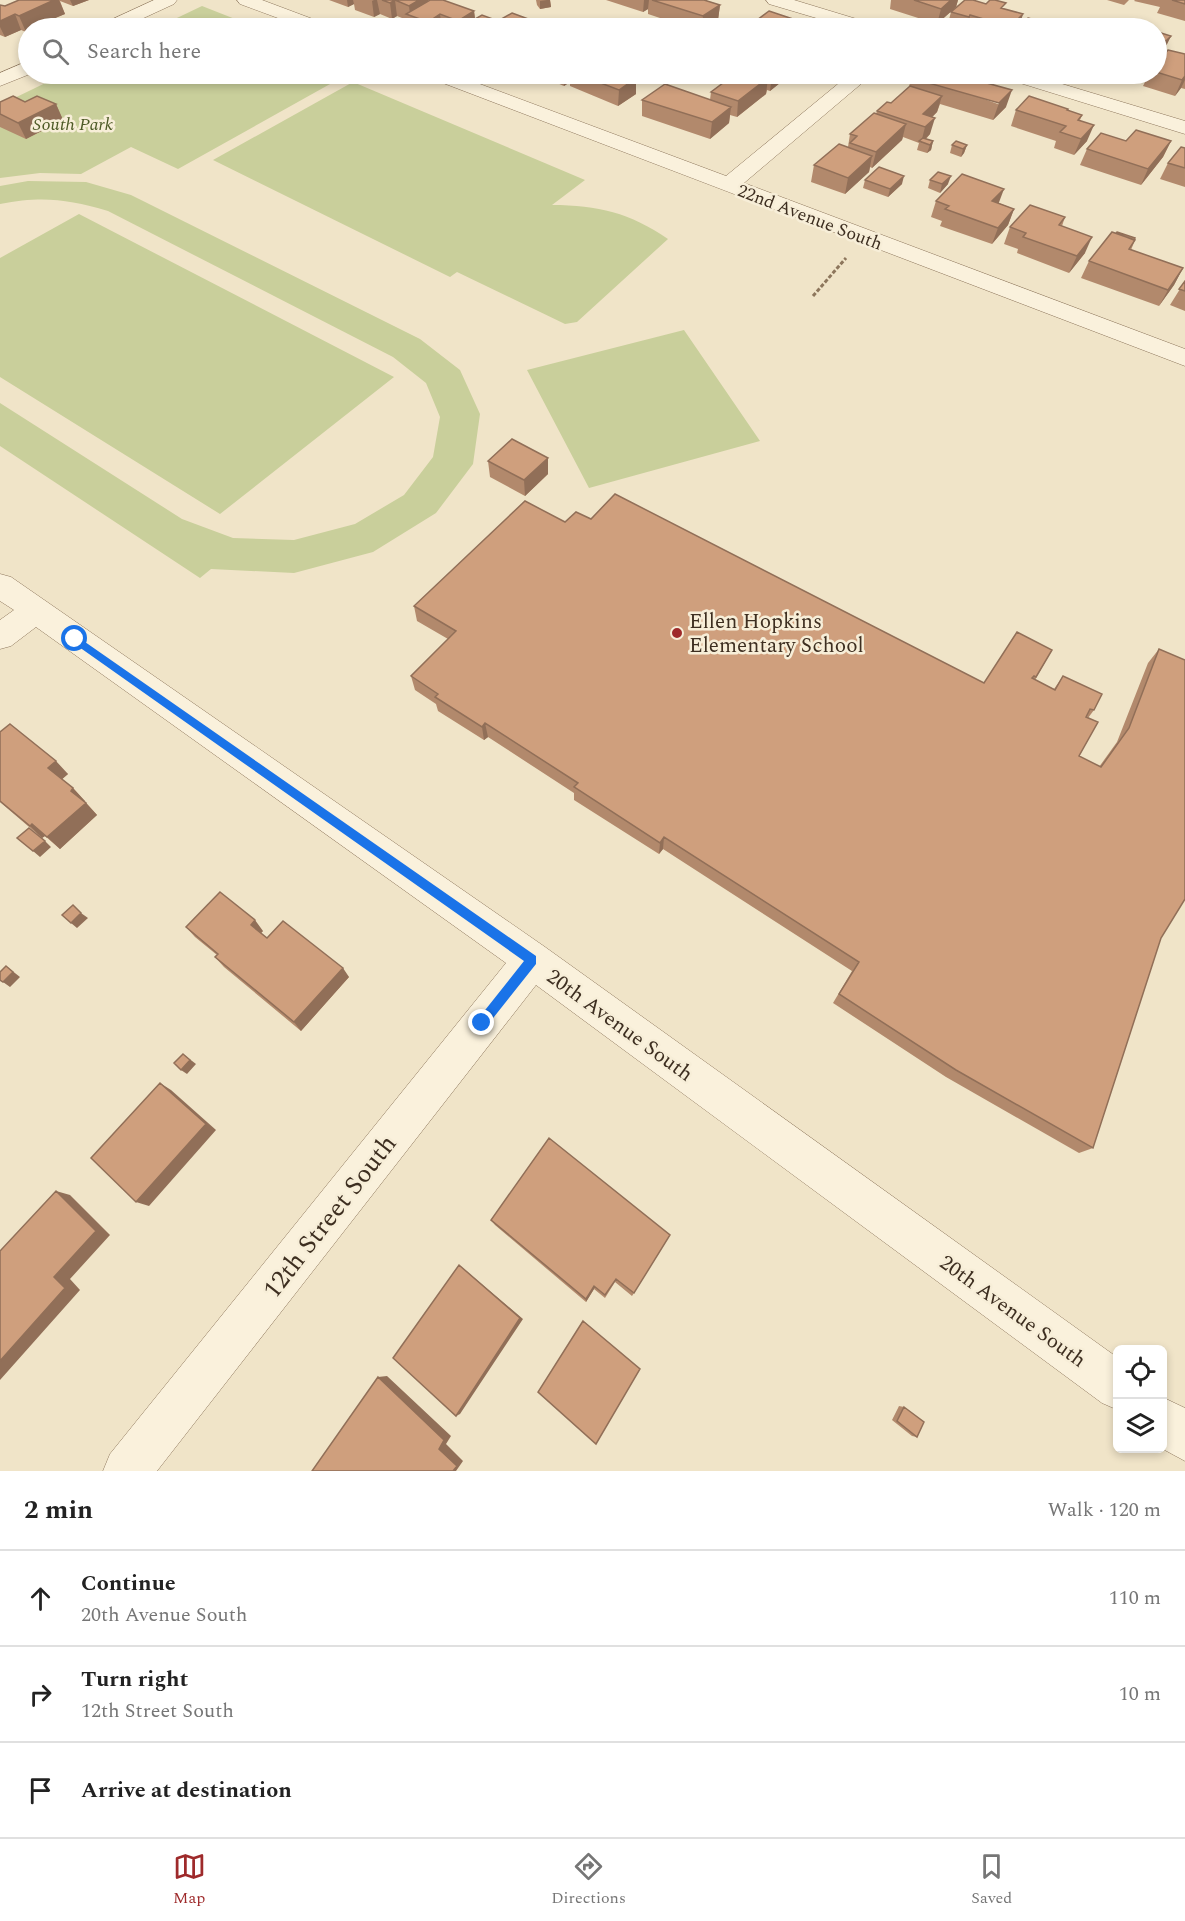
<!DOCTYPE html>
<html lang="en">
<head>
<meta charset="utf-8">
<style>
	body { margin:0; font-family:Spectral,serif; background:#f6f6f6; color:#222 }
	.controls { position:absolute; right:18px; bottom:18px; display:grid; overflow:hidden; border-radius:9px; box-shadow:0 3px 9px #0003 }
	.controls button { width:54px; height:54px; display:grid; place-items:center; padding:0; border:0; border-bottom:2px solid #e0e0e0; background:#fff; color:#222; font:30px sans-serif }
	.stop { position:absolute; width:18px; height:18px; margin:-14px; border:4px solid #1a73e8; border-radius:50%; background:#fff }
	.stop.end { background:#1a73e8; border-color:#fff; box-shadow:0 2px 6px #0008 }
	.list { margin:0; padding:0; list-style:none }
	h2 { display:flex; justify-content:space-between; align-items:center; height:78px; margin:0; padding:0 24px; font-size:26px }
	h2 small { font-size:20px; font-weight:400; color:#767676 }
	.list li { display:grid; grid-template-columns:39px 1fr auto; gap:18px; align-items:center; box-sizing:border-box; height:96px; padding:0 24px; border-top:2px solid #e0e0e0 }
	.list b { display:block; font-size:22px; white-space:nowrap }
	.list p { margin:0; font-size:20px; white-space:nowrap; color:#767676 }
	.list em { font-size:20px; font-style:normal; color:#767676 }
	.icon { flex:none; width:33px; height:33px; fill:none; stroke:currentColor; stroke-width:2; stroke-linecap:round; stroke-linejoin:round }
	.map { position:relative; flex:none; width:1185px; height:1471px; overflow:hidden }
	.search { position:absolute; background:#fff; box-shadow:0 3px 9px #0003; left:18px; right:18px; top:18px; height:66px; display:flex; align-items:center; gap:15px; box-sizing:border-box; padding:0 21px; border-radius:33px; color:#767676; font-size:22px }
	.sheet { height:366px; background:#fff }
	nav { display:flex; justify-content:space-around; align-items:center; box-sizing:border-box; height:84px; border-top:2px solid #e0e0e0; background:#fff; font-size:16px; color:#767676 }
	nav a { display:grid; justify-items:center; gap:3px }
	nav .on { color:#9e2a2b }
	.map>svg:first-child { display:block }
</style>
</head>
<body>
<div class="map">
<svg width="1185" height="1471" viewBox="0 0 1185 1471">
	<rect width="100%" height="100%" fill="#f0e4c8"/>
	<path fill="#c9cf9b" d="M202,6L258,28H156Z
		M64,74H348L178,169L131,147L81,174L40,173L0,178V105Z
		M353,82L585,180L552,205C598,205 630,213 668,239L577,322L565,324L457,272L450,277L213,160Z
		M28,181L86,182L131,195L420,339L460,370L480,414L473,464L436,513L373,552L294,573L211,569L200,578L0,446V403L182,519L233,538L294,540L355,524L404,495L433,457L440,417L426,383L393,357L108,211C67,199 42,196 0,204V186Z
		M79,214L394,377L220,514L0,377V258Z
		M684,330L760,441L589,488L527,370Z"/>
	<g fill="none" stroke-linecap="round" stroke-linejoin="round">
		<defs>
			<path id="minor" d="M154,0H177L174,4L122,28H99L102,24Z
				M237,0H262L326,24L329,28H305L240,4Z
				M766,0H794L873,24L876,28H850L769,4Z
				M28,61L30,74L0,86V73Z
				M427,74H453L726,176L850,74H870L868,78L744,183L1185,349V366L430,78Z
				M1001,74H1029L1185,121V134L1004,78Z
				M0,574L11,577L545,947L1118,1358V1410L1102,1403L536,985L157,1471H103L110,1454L506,963L36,627L11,646L0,649V620L14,610L0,601Z
				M1162,1397L1185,1408V1461L1161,1448Z"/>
		</defs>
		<use href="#minor" stroke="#8d765c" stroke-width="1"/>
		<path stroke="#8d765c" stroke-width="3" stroke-dasharray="4 2" stroke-linecap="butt" d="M813,296L846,258"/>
		<use href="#minor" fill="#faf1dc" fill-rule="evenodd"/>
	</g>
	<path fill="#b2896c" d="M19,0H89L73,6L60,1L65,14L28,28V30L26,32L21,30L5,37L0,35V5L5,6Z
		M329,0H428V1L474,11L475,19L498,21L540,28H408L407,20L397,16L392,19L380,14L374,17L355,10L354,4L348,7Z
		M536,0H550L551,7L540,9L537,5Z
		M606,0H704L720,5L718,20L706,28H690L648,14V9L643,12Z
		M891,0H958L956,7L937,24L890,9Z
		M1107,0H1129L1124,5Z
		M1135,0H1185V21L1157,13L1160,7L1134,1Z
		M1005,9L1019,27L1063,28H951L947,27L951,12Z
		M1171,36L1167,44L1163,49H1161L1156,60L1157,38Z
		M1185,54V89L1181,88L1175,96L1143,86L1149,74H1156V63Z
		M536,74H626L636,78V94L618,106L570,86V82L564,86Z
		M735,74H791L770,91L767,90L766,94L737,117L730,115L729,123L710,139L642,116V100H710L711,92Z
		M916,74L1006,107L993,120L940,104L937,112L932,117L930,134L926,139L933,141L931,150L927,153L917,150L919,143L903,137L902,140L872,168L870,167L869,172L845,194L811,182L814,165L848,147L850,134L876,114L877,111L891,103L909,87L911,78Z
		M0,102H25L56,104L63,120L26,139L0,127Z
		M1068,109V111L1082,115L1080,120L1087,141L1074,155L1054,148L1056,141L1011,126L1016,110Z
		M1126,141H1171L1163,157L1141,185L1080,165L1087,149Z
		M952,145H967L964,153L961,157L950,153Z
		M1185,148V187L1160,179L1168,163Z
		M865,180L902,184L888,197L863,188Z
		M930,180L948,184L940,193L928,188Z
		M936,201L999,203L1014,209L1008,225L992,244L940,226L942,221L931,217Z
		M1065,217L1062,226L1085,253L1069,273L1017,253L1018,249L1004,244L1010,227Z
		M1134,240H1135L1131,250L1183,268L1174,285L1159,306L1081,278L1089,261Z
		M1185,281V311L1170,305Z
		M488,461L548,474L525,496L490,477Z
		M591,519L984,683L1052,650L1035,680L1054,689L1063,676L1094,710L1088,718L1079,756L1099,767L1117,742L1148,663L1159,649L1161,938L1093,1148L1079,1153L946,1077L833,1003L852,971L663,849L659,854L574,800V793L488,737L484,740L438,711L436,704L415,690L411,676L448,639L417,621L414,606L565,522Z
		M0,732L68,774L62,779L73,788L97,815L60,849L45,836L42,838L0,802Z
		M186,927L263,931L261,933L267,938L349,977L301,1031L224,967L215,957L217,955L195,937Z
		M549,1138L634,1293L632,1296L615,1282L605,1298L594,1289L586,1302L495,1225L491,1220Z
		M899,1406L904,1407L917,1437L912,1436L892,1420Z"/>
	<path fill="#916f58" d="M54,0H59L65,14L32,28H28V30L26,32L19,16Z
		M70,0H89L73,6Z
		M347,0H353L354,4L348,7Z
		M374,0H377L380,14L374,17L372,1Z
		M395,0L397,16L392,19L390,3Z
		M419,0H428L429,11L410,15L409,6Z
		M547,0H550L551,7L540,9V1Z
		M644,0H649L648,9L643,12Z
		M951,0H958L956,7L937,24L941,9Z
		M720,5L718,20L706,28H702L703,16Z
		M474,11L476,27L458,28V21Z
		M15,14L21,30L5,37L0,27V21Z
		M440,14L442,28H429L428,22Z
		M1023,14L1019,28H1009Z
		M970,15L967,28H965L969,17Z
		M539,23L540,28H531Z
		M1171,36L1167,44L1163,49L1166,41Z
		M1162,47L1156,60V53Z
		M564,74H570V82L564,86Z
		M774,74H791L770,91L772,75Z
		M1185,76V80L1181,88L1175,96L1182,80Z
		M636,78V94L618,106L619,90Z
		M768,78L766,94L737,117L738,101Z
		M1012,90L1006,107L993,120L999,103Z
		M942,96L937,112L923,126V114Z
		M56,104L63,120L26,139L18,123Z
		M731,107L729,123L710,139L712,122Z
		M935,118L930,134L921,143L925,127Z
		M906,124L902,140L872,168L876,152Z
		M1094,125L1087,141L1074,155L1081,139Z
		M933,141L931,150L927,153L930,145Z
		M1171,141L1163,157L1141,185L1148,169Z
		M967,145L964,153L961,157L963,149Z
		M872,156L869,172L845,194L848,178Z
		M904,176L902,184L888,197L890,189Z
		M951,176L948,184L940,193L942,184Z
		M1004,189L998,205L992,201Z
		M1014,209L1008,225L992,244L998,228Z
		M1092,237L1085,253L1069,273L1077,256Z
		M1183,268L1174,285L1159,306L1168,290Z
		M548,458V474L525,496L524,480Z
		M485,723L488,737L484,740L482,727Z
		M56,761L68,774L60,781L48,768Z
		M73,788L85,801L82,803L71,791Z
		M86,803L97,815L60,849L47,837Z
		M32,824L45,836L42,838L30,826Z
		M664,837L663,849L659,854L660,843Z
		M45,841L51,847L40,857L33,851Z
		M81,913L88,918L77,928L71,923Z
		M255,920L263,931L259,935L251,925Z
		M6,966L20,977L10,987L3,982Z
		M343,968L349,977L301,1031L294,1022Z
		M183,1054L196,1064L187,1074L181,1070Z
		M160,1083L171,1090L216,1130L149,1206L136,1202Z
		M56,1191L70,1195L110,1235L70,1279L80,1290L0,1380V1361L54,1277Z
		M459,1265L523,1319L460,1414L456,1416Z
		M594,1286V1289L586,1302V1299Z
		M387,1376L451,1436L446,1444L463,1461L456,1471H453L439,1449L378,1377Z"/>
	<path fill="#cf9f7d" stroke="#916f58" stroke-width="1.5" d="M19,0H54L19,16L15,14L0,21V5L5,6Z
		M382,0H419L409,6L395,0L390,3Z
		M430,0H443L474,11L458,21L440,14L428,22L406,14Z
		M652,0H704L720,5L703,16Z
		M914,0H951L941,9Z
		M965,0H973L986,4L990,0H995L1006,3L1001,8L1023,14L1010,27L970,15L969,17L951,12Z
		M1172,0H1185V4Z
		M769,11L793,19L790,21L814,28H758L749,26Z
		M512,13L539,23L531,28H459L482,15L498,21Z
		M1028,18L1063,28H1017Z
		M1161,33L1171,36L1166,41L1157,38Z
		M1156,45L1162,47L1156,53Z
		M1168,50L1185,54V76L1182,80L1156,72V63Z
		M577,74H626L636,78L619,90Z
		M735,74H755L768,78L738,101L711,92Z
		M916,74H954L1012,90L999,103L911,78Z
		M665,84L731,107L712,122L642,100Z
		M910,86L942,96L923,114L935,118L925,127L877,111L887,102L891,103Z
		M13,96L25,102L37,96L56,104L18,123L0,114V102Z
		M1029,96L1068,109L1067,110L1082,115L1078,120L1094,125L1081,139L1060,132L1066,126L1016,110Z
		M874,113L906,124L876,152L850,143L857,136L850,134Z
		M1136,130L1171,141L1148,169L1087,149L1101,133L1126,141Z
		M923,138L933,141L930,145L919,141Z
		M956,141L967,145L963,149L952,145Z
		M839,144L872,156L848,178L814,165Z
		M1181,147L1185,148V168L1168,163Z
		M879,167L904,176L890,189L865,180Z
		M938,172L951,176L942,184L930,180Z
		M962,174L1004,189L992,201L1014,209L998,228L945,209L949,206L936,201Z
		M1030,205L1065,217L1059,225L1092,237L1077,256L1023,237L1026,233L1010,227Z
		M1112,232L1135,240L1129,249L1183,268L1168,290L1089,261Z
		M1117,232L1135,238L1134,240L1116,233Z
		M1185,281V291L1179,289Z
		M512,439L548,458L524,480L488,461Z
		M615,494L984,683L1017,632L1052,650L1036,677L1034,676L1032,678L1055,690L1063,676L1102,694L1094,710L1090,709L1086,717L1098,722L1079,756L1101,767L1129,728L1159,649L1185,660V899L1161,938L1093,1148L956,1070L839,994L859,962L664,837L660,843L574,787L578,783L485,723L482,727L435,697L438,694L411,676L456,631L414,606L525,501L565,522L576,512L591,519Z
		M10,724L56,761L48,768L73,788L71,791L86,803L47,837L32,824L30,826L0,801V732Z
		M29,828L45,841L33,851L17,838Z
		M220,892L255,920L251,925L267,938L283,921L343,968L294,1022L215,957L218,954L186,927Z
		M73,905L81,913L71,923L62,915Z
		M6,966L13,972L3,982L0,980V972Z
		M183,1054L190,1060L181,1070L174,1063Z
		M160,1083L206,1124L136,1202L91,1158Z
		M549,1138L670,1235L634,1293L616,1279L605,1295L594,1286L586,1299L491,1220Z
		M56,1191L96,1231L54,1277L65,1288L0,1361V1251Z
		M459,1265L520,1318L456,1416L393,1358Z
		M583,1321L640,1369L596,1444L538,1392Z
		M378,1377L444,1440L439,1449L457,1466L453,1471H312Z
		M904,1407L924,1422L917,1437L897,1421Z"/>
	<path fill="#1a73e8" d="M75,635L536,956V964L486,1027H478V1019L524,961L72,642V636Z"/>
	<circle fill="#9e2a2b" stroke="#f7eed8" stroke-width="2" cx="677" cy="633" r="6"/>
	<g text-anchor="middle" stroke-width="5" stroke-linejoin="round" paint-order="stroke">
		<g font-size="18" font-style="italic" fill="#4d5a26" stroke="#f7eed8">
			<text x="73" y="130">South Park</text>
		</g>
		<g font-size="18" fill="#3d2e20" stroke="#f7eed8">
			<text transform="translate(810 217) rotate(21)" y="6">22nd Avenue South</text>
		</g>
		<g font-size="21" fill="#3d2e20" stroke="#f7eed8" text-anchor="start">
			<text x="689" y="628">Ellen Hopkins<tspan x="689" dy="24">Elementary School</tspan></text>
		</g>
		<g font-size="21" fill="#3d2e20" stroke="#f7eed8">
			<text transform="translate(620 1025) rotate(36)" y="7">20th Avenue South</text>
			<text transform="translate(1013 1311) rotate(36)" y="7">20th Avenue South</text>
		</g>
		<g font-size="26" fill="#3d2e20" stroke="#f7eed8">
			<text transform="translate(329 1216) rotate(-52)" y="9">12th Street South</text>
		</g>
	</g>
</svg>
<div class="controls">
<button><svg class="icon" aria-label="locate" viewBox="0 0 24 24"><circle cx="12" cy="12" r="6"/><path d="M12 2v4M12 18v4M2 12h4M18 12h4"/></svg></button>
<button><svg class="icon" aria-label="layers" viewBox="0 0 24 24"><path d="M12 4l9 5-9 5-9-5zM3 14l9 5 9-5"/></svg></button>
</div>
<div class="stop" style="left:75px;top:639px"></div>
<div class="stop end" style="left:482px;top:1023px"></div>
<div class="search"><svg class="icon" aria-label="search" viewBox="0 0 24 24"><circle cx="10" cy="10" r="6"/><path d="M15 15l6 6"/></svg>Search here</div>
</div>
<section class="sheet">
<h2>2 min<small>Walk · 120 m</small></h2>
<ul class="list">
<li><svg class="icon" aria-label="ahead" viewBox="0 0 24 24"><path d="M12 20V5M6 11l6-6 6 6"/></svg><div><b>Continue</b><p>20th Avenue South</p></div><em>110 m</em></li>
<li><svg class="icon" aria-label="right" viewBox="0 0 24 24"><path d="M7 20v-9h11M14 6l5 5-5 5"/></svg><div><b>Turn right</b><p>12th Street South</p></div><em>10 m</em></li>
<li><svg class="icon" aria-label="arrive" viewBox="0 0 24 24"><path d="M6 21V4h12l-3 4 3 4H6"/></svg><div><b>Arrive at destination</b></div></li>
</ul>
</section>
<nav>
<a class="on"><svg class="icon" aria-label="map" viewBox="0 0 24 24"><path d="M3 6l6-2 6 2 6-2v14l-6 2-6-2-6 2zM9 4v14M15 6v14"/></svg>Map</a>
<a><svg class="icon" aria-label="directions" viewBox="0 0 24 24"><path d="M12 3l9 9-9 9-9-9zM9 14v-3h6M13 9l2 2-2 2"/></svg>Directions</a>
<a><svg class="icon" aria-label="saved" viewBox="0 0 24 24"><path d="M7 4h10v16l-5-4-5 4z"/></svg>Saved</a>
</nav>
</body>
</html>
